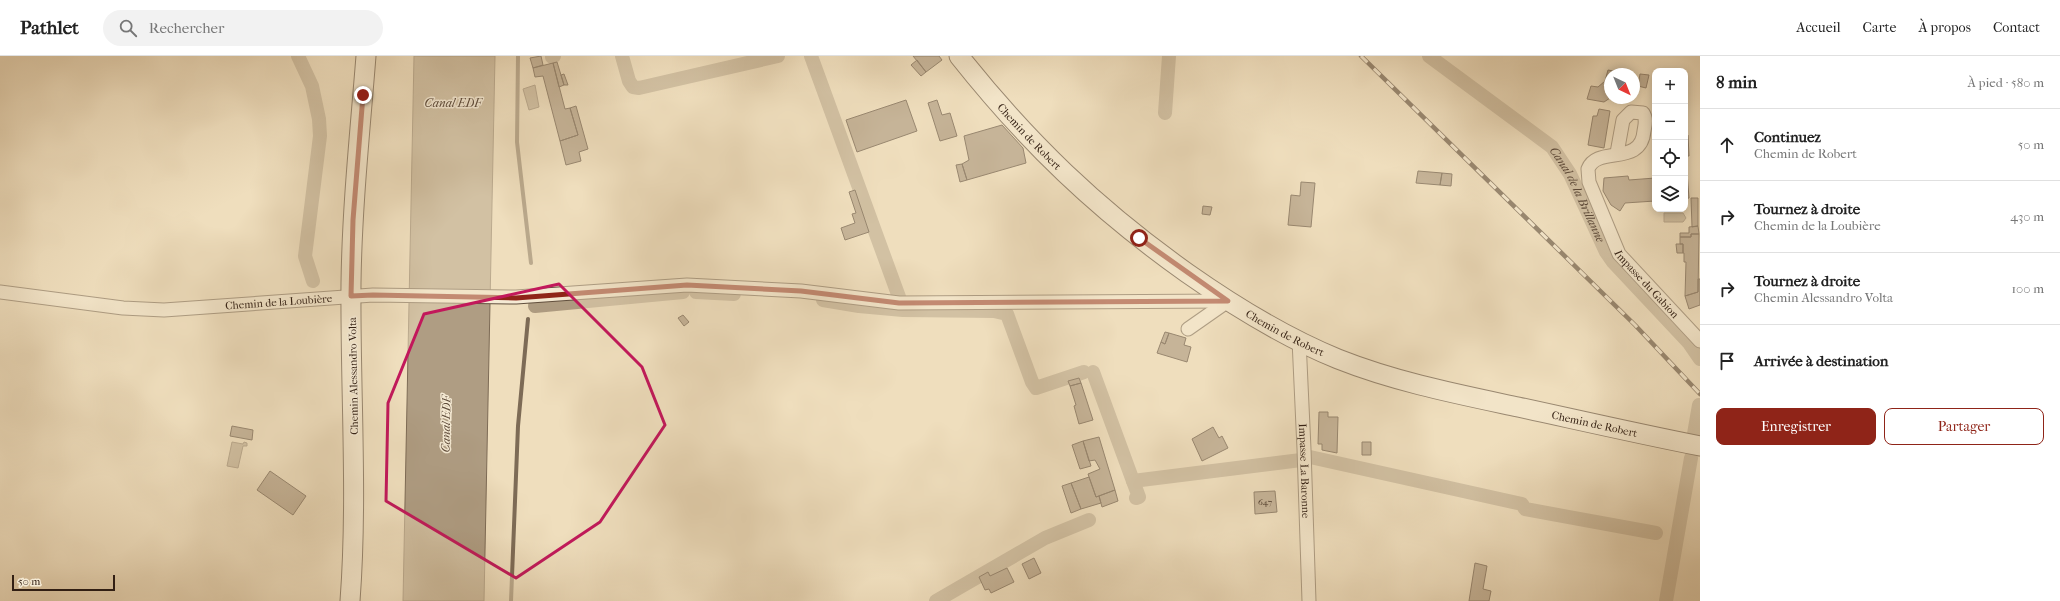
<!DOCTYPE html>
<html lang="fr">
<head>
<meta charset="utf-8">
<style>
	body { margin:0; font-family:"IM FELL French Canon",serif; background:#f2f2f2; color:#222 }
	.controls { position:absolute; right:12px; top:12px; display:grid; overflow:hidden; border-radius:8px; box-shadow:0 2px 10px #0003 }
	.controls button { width:36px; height:36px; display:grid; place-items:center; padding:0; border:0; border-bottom:1px solid #e0e0e0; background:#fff; color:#222; font:20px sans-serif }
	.compass { position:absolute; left:1604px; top:12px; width:36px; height:36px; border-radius:50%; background:#fff; box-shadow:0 2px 10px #0003; rotate:137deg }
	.scale { position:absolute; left:12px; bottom:10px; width:103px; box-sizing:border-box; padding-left:4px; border:2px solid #321f13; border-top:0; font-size:11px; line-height:14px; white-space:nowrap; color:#321f13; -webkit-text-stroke:3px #f5ead4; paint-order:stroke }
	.stop { position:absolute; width:12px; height:12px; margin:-9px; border:3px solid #8f2418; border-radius:50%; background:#fff }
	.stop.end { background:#8f2418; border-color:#fff; box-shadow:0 1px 4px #0008 }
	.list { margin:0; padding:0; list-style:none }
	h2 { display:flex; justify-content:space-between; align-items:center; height:52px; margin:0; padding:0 16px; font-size:17px }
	h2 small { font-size:13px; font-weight:400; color:#767676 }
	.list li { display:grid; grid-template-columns:26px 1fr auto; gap:12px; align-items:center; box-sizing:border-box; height:72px; padding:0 16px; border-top:1px solid #e0e0e0 }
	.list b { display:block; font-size:15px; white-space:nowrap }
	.list p { margin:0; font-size:13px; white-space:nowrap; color:#767676 }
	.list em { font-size:13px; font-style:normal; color:#767676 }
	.actions { display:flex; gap:8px; padding:12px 16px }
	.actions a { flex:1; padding:9px 0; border:1px solid #8f2418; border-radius:8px; text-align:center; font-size:14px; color:#8f2418 }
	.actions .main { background:#8f2418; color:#fff }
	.icon { flex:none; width:22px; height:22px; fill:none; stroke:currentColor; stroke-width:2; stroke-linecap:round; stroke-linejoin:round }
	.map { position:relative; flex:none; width:1700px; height:545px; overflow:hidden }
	header { display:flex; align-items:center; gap:24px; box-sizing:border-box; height:56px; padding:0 20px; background:#fff; border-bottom:1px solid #e0e0e0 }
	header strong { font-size:19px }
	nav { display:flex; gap:22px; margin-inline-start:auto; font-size:14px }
	.search { width:280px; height:36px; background:#f2f2f2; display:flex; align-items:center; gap:10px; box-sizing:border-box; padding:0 14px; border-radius:22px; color:#767676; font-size:15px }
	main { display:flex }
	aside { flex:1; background:#fff }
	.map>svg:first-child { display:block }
</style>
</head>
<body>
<header>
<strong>Pathlet</strong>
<div class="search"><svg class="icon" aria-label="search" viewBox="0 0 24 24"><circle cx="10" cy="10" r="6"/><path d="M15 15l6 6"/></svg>Rechercher</div>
<nav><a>Accueil</a><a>Carte</a><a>À propos</a><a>Contact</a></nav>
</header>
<main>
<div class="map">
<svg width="1700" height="545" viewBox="0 0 1700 545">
	<rect width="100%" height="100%" fill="#efdebd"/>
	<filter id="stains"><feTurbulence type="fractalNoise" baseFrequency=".005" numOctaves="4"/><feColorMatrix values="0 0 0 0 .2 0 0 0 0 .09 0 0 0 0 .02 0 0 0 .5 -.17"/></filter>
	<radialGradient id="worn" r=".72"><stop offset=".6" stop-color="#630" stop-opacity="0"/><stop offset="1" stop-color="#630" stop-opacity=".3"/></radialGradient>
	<path fill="#af9d83" stroke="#7d6b56" d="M414,0H495L484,545H403Z
		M535,29L539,51L529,54L523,33Z
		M1664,157H1683L1686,162L1683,166H1664Z
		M232,386L243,388L244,386L247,387V390H243L238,412L227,410Z"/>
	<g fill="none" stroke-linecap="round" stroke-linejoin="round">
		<path stroke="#7d6b56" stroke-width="4" d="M518,0L517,86L531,207
			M511,545L518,370L528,263"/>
		<g stroke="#af9d83" stroke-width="14">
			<path d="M298,0L312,30L319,63L320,80L305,200L313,225"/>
			<path d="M622,0L629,25L633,31L639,32L778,0"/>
			<path d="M811,0L899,241"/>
			<path id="s1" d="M1429,0L1552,91L1570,118L1606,196L1613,206L1689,287L1700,303"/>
			<path d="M552,1L554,0"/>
			<path d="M1165,57L1169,0"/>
			<path d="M696,236L734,238"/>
			<path d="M823,244L859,250L903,254L994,255L1007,258L1032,326L1036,332L1084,316"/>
			<path d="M535,250L683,236"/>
			<path d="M1093,316L1133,425"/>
			<path d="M1694,378L1699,349"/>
			<path d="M1310,401L1522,448L1525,453L1656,477"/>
			<path d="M1136,442L1139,441L1133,425L1301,404"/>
			<path d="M936,545L1045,482L1089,464"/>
			<path d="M1666,545L1691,402"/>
		</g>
	</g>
	<path fill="#94826b" stroke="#321f13" d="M541,0L543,9L533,12L530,2Z
		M913,0H939L942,4L926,16Z
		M917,4L926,16L921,20L911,9Z
		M557,6L564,29L559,31L553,7Z
		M553,7L565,53L570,52L578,79L560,85L543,20L535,21L533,12Z
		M1608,14L1624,17V18H1610V42L1604,46L1587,43L1591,30L1598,31L1605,25Z
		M564,18L568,29H564L561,19Z
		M1640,18L1649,19L1646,32L1638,30Z
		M906,44L917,75L857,96L846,64Z
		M937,44L942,59L950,57L957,80L940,85L928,47Z
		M576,50L588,93L579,96L581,105L566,109L560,85L578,79L570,52Z
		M1599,53L1610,55L1604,92L1588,89L1593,60H1597Z
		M1002,69L1023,92L1026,107L967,124L962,108L969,104L964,80Z
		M1688,79L1689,100H1685V80Z
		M962,108L967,124L960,126L956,109Z
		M1418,115L1442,117L1440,129L1416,127Z
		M1685,116H1687L1689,142L1685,143Z
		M1442,117L1452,118L1451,130L1440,129Z
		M1628,120L1629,124L1655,122V145L1625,147L1620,155L1611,149L1603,135L1604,122Z
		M1301,126L1315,127L1311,171L1288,169L1291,139L1300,140Z
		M855,134L869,176L845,184L841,172L855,167L852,158L856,157L849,136Z
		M1691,142H1698V170L1692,171Z
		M1203,150L1212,151L1210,159L1202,158Z
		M1698,170L1699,178H1691V181H1680V177H1689V171Z
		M1691,178H1699L1698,236L1685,240L1686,206H1684V197H1683V188H1680V181H1691Z
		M1676,188H1683V197H1677Z
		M1698,223H1700V249L1689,253L1685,240L1698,236Z
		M683,259L689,266L684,270L678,262Z
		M1165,276L1169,277L1165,288L1161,286Z
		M1169,277L1186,282L1184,289L1191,291L1187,306L1157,297L1161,286L1165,288Z
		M1079,322L1081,327L1070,330L1068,325Z
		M1081,327L1093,364L1079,368L1074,350L1076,349L1070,330Z
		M1319,356H1328V361H1338L1337,397L1322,394V388H1318Z
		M232,370L253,374L252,384L230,380Z
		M1213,371L1219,382L1222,380L1228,392L1202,405L1192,383Z
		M1099,381L1115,434L1096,441L1088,418L1100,413L1095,404L1089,405L1083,385Z
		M1083,385L1091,410L1080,413L1072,389Z
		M1362,386H1371V399H1362Z
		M270,415L306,440L293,459L257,434Z
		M1089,421L1096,441L1099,440L1101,447L1081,453L1071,427Z
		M1071,427L1081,453L1071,457L1062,430Z
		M1115,434L1118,445L1102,451L1099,440Z
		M1275,435L1277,456L1255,458L1254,436Z
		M1034,502L1041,517L1029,523L1022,508Z
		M1475,507L1487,510L1483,533L1491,535L1489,545H1469Z
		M1007,512L1014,526L991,537L989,533L985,534L979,521L988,516L990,520Z"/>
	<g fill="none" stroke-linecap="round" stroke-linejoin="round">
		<defs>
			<g id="street">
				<path id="s2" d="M1617,97L1623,64L1631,56L1643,57C1647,63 1645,69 1644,75C1641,111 1597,89 1588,113L1589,126L1619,198L1700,285"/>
				<path id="s3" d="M0,236L123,252L164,254L373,239L516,241L687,229L801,235L899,247L1228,245"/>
				<path d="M1188,273L1228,245"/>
				<path id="s4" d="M1299,284L1304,393L1309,545"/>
			</g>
			<g id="secondary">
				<path id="s5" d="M959,0C1028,87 1097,153 1187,217C1234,250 1284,281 1338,303C1396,326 1457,338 1518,351C1578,364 1639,378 1700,390"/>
				<path d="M350,545C358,439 350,333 351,227C352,151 360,76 366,0"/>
			</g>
		</defs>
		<use href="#street" stroke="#614f3e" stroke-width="15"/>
		<use href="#secondary" stroke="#321f13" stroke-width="21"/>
		<use href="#street" stroke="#f5ead4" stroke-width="13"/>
		<use href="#secondary" stroke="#f5ead4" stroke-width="19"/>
		<defs>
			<path id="rail" d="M1361,0L1635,269L1700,338"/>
		</defs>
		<use href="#rail" stroke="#321f13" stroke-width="4.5"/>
		<use href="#rail" stroke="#f5ead4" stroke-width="3" stroke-dasharray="9" stroke-linecap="butt"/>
	</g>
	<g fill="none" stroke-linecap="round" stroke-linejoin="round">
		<path stroke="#8f2418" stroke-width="5" d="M363,39L353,164L351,240L373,239L516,242L687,229L801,235L899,247L1228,245L1139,182"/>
	</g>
	<path d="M0 0H1700V545H0ZM559,228L642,311L665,369L600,466L516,522L386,445L388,347L424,258Z" fill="#efdebd" fill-opacity=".55" fill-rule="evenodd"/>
	<path fill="none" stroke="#c2185b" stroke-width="3" stroke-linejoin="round" d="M559,228L642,311L665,369L600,466L516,522L386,445L388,347L424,258Z"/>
	<g text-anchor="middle" stroke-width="3" stroke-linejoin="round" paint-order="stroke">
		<g font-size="9" fill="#4a3829">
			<text x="1265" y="449">647</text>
		</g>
		<g font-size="11" fill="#321f13" stroke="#f5ead4">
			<text dy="4" stroke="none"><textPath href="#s5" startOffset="107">Chemin de Robert</textPath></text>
			<text dy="4" stroke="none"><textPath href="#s2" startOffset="281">Impasse du Gabion</textPath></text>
			<text dy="4" stroke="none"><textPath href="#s3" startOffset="280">Chemin de la Loubière</textPath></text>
			<text dy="4" stroke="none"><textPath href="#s5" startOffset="431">Chemin de Robert</textPath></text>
			<text transform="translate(353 320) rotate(-91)" y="4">Chemin Alessandro Volta</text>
			<text dy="4" stroke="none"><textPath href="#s5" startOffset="755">Chemin de Robert</textPath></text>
			<text dy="4" stroke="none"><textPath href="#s4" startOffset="131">Impasse La Baronne</textPath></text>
		</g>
		<g font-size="12" font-style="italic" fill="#5e4b3a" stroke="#f5ead4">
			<text x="453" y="51">Canal EDF</text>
			<text dy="4" stroke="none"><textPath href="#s1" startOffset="207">Canal de la Brillanne</textPath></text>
			<text transform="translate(446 368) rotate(-89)" y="4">Canal EDF</text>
		</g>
	</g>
	<rect width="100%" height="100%" filter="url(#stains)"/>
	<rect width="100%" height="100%" fill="url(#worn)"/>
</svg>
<div class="controls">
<button>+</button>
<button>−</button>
<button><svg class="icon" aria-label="locate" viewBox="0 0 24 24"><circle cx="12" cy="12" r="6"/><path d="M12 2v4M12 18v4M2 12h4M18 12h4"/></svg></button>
<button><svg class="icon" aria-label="layers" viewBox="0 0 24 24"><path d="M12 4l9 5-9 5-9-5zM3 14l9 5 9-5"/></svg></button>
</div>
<svg class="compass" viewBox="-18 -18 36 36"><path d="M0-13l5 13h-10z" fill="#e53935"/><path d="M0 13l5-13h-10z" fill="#767676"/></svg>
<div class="scale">50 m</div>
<div class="stop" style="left:1139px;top:182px"></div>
<div class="stop end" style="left:363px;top:39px"></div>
</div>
<aside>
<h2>8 min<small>À pied · 580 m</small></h2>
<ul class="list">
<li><svg class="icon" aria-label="ahead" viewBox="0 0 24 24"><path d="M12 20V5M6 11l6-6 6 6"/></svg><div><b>Continuez</b><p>Chemin de Robert</p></div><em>50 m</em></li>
<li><svg class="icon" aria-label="right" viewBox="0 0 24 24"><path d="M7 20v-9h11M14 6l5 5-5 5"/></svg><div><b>Tournez à droite</b><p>Chemin de la Loubière</p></div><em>430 m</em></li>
<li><svg class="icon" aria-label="right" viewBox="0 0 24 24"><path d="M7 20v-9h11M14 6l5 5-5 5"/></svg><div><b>Tournez à droite</b><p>Chemin Alessandro Volta</p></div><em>100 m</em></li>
<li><svg class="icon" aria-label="arrive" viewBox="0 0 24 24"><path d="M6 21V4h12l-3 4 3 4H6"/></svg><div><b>Arrivée à destination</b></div></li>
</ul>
<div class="actions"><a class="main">Enregistrer</a><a>Partager</a></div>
</aside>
</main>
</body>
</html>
